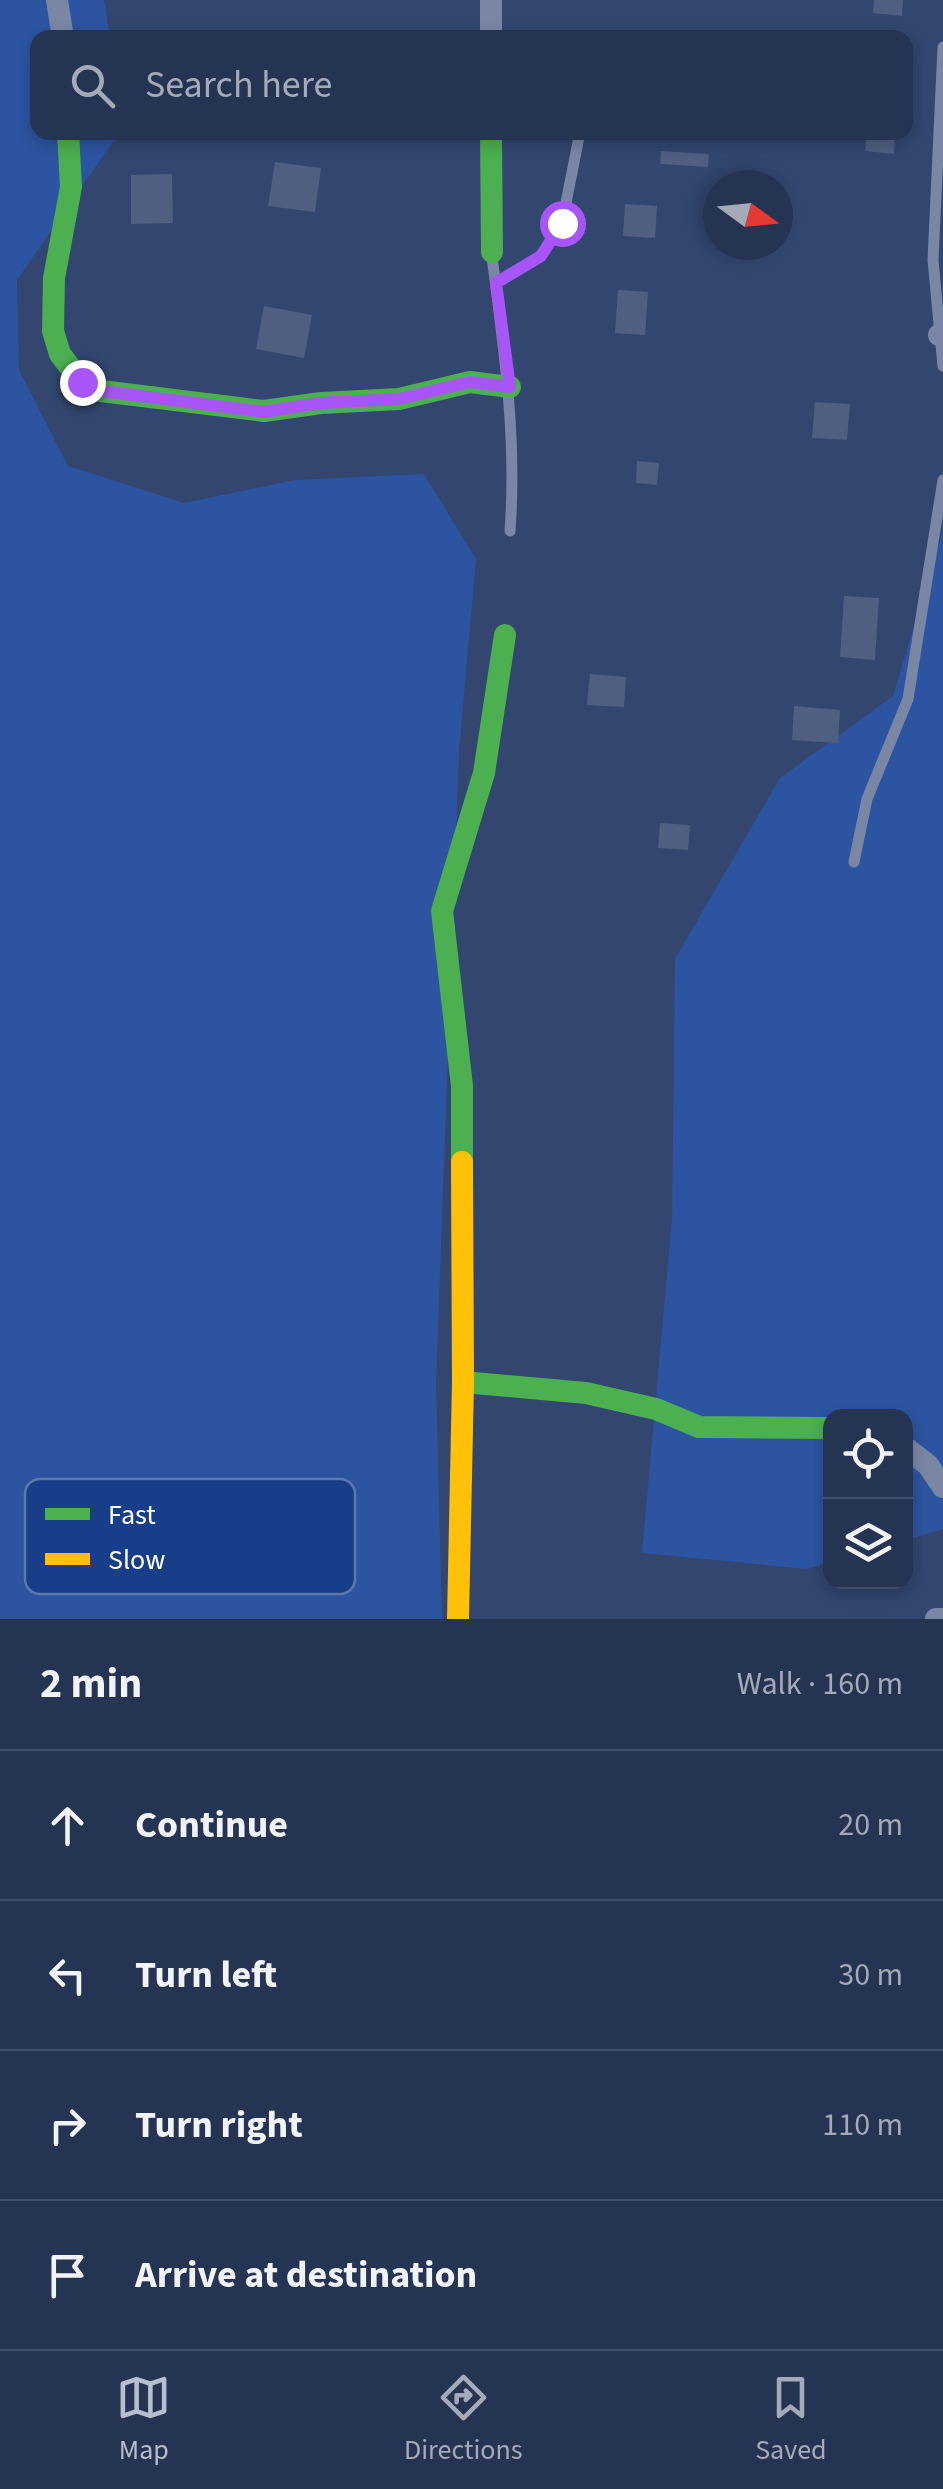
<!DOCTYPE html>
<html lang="en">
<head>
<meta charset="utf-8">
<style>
	body { margin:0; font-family:"Source Sans 3",sans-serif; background:#2e3c5a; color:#f1f3f6 }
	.controls { position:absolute; right:30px; bottom:30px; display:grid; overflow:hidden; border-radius:20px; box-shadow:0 5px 15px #0003 }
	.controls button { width:90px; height:90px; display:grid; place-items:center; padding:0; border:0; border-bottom:2px solid #424f6a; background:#263453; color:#f1f3f6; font:50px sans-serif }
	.compass { position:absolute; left:703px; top:170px; width:90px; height:90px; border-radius:50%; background:#263453; box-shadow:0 5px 15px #0003; rotate:105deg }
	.stop { position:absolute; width:30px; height:30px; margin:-22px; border:8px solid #a855f7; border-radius:50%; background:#fff }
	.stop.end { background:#a855f7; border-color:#fff; box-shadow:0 2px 10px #0008 }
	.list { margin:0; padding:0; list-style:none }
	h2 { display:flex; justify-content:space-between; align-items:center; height:130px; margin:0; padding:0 40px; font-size:42px }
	h2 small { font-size:32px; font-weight:400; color:#a4aab8 }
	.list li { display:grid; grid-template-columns:65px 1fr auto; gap:30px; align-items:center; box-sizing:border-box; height:150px; padding:0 40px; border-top:2px solid #424f6a }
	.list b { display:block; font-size:38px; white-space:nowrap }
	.list em { font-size:32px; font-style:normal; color:#a4aab8 }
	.icon { flex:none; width:55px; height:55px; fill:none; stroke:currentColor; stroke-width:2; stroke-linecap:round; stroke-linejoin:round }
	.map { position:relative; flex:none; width:943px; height:1619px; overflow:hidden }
	.search { position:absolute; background:#263453; box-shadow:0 5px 15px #0003; left:30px; right:30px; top:30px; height:110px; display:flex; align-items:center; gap:25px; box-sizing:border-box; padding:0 35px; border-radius:20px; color:#a4aab8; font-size:38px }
	.sheet { height:730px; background:#263453 }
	nav { display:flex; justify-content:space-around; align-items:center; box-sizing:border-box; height:140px; border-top:2px solid #424f6a; background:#263453; font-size:28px; color:#a4aab8 }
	nav a { display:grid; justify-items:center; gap:5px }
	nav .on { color:#b7becd }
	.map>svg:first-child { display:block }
</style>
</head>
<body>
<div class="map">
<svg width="943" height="1619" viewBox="0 0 943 1619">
	<rect width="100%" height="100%" fill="#32466f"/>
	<path fill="#2c54a0" d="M0,0H104L110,37L38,38V132L119,133L17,280L19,370L68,466L184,503L295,480L424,474L476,559L459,751L436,1383L442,1619H0Z
		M943,530V1529L906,1540V1416H830V1562L807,1569L642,1553L672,1219L675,959L780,778L893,696Z"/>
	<path fill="#4f5f80" d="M874,0H903L902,16L873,13Z
		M867,132H895L894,154L865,151Z
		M661,151L709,154L708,167L660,164Z
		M275,162L321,168L315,212L268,206Z
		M172,174L173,223L131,224V175Z
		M625,204L657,206L655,238L623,236Z
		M618,290L648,292L645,335L615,333Z
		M264,306L312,315L304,358L256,349Z
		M815,402L850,404L847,440L812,438Z
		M637,461L659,463L657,485L636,483Z
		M844,596L879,598L875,660L840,657Z
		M590,674L626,677L624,707L587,705Z
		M794,706L840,710L838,743L792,740Z
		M660,823L690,825L688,850L658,848Z"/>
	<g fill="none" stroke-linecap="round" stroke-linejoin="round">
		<path stroke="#7987a5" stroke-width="11" d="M943,47L933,260L943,366
			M492,257C504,349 517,438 510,531
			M496,283L541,256L562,223L580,132
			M854,862L867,799L908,699L943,480"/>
		<path stroke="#7987a5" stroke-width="22" d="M57,0L63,38
			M491,0V38
			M939,335L943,336
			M906,1448L928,1465L943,1487
			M936,1619H943"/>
		<path stroke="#4caf50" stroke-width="22" d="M68,132L71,187L54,278L53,331L60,354L76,375L101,391L264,411L321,403L399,399L470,382L510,387
			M491,132L492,252
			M462,1162V1086L442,911L484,773L505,635
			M463,1382L586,1393L656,1409L699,1427L830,1428"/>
		<path stroke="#ffc107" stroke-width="22" d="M458,1619L463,1382L462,1162"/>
	</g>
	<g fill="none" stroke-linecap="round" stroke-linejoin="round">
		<path stroke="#a855f7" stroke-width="12" d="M82,382L101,391L264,412L321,403L399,399L470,382L510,387L496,283L541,256L562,223"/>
	</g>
	<rect x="25" y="1479" width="330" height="115" rx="15" fill="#183e89" stroke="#5d78ac" stroke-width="2.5"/>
	<rect x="45" y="1508" width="45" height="12" fill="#4caf50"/>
	<rect x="45" y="1553" width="45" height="12" fill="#ffc107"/>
	<g font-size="28" fill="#fff">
		<text x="108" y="1524">Fast</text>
		<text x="108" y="1569">Slow</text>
	</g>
</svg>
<div class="controls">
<button><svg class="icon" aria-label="locate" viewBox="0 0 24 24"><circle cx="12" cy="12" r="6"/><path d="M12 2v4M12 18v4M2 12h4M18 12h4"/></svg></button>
<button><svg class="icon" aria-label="layers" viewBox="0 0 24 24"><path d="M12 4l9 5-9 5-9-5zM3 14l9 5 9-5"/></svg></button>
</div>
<svg class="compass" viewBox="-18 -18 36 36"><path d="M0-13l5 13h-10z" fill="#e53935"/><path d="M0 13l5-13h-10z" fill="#a4aab8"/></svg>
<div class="stop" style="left:562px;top:223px"></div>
<div class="stop end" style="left:82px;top:382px"></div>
<div class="search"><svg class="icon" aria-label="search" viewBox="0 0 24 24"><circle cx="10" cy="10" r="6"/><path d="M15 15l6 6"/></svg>Search here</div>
</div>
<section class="sheet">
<h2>2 min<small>Walk · 160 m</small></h2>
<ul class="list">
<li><svg class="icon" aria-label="ahead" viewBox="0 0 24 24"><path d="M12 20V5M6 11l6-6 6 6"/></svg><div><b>Continue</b></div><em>20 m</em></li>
<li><svg class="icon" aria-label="left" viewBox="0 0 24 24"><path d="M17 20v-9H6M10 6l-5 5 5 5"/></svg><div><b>Turn left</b></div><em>30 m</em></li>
<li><svg class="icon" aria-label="right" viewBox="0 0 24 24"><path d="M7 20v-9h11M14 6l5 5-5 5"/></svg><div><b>Turn right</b></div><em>110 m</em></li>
<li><svg class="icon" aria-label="arrive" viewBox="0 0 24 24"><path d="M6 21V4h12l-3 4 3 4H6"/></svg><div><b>Arrive at destination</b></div></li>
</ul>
</section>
<nav>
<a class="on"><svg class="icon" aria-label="map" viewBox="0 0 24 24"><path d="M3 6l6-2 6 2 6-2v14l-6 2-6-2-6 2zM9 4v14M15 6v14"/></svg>Map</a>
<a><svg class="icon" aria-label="directions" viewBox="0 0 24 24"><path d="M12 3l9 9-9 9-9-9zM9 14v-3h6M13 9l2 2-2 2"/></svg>Directions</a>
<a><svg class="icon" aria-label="saved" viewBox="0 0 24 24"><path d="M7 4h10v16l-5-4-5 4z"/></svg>Saved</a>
</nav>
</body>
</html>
